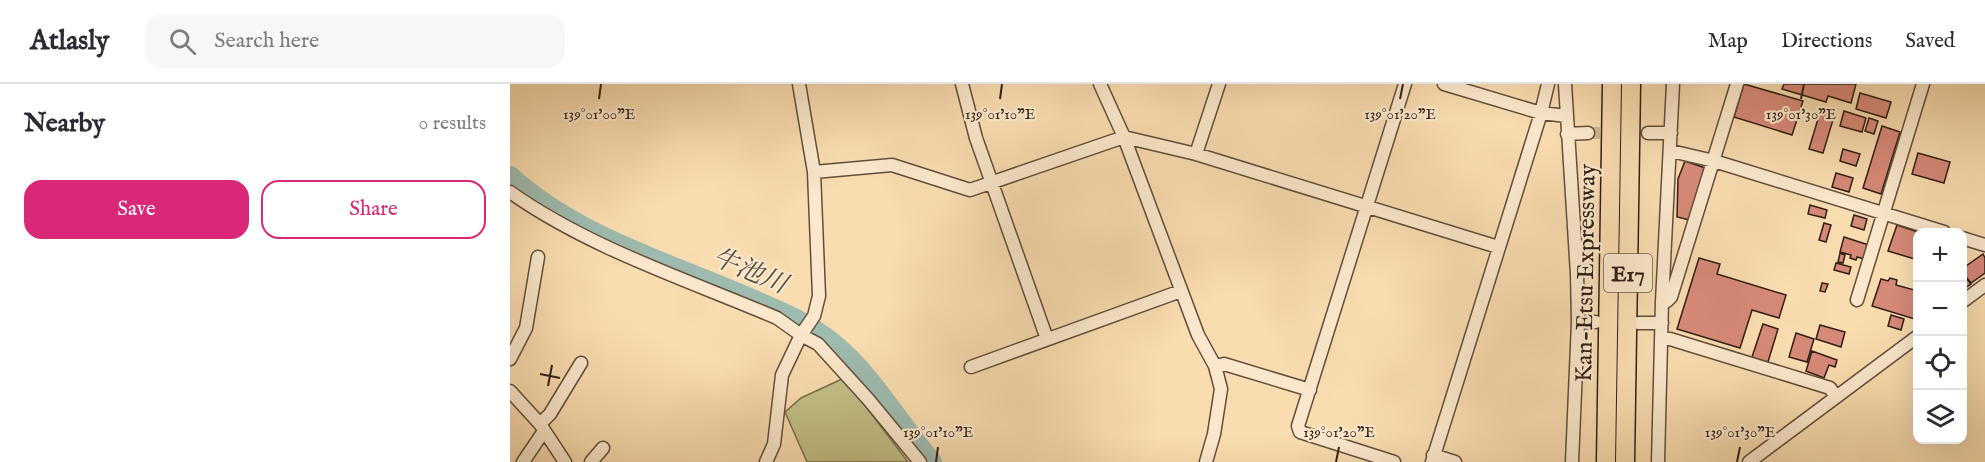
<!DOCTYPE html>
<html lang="en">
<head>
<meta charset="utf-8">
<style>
	body { margin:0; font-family:"IM FELL English","Noto Serif JP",serif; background:#f7f7f7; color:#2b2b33 }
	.controls { position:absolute; right:18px; bottom:18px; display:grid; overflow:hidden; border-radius:12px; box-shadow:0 6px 24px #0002 }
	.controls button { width:54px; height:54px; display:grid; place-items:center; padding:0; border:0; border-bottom:2px solid #e1e1e2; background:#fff; color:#2b2b33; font:30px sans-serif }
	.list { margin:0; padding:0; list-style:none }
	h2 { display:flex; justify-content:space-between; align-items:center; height:78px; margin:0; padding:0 24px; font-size:26px }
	h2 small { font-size:20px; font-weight:400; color:#7c7c81 }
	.actions { display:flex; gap:12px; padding:18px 24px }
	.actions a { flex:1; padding:14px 0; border:2px solid #db2777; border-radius:18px; text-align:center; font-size:21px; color:#db2777 }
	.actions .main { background:#db2777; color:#fff }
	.icon { flex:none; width:33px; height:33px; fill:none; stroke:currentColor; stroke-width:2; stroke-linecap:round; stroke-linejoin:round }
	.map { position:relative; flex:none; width:1475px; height:378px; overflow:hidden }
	header { display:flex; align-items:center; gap:36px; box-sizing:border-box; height:84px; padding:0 30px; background:#fff; border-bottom:2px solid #e1e1e2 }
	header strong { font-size:28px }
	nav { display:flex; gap:33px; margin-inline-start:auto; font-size:21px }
	.search { width:420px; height:54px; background:#f7f7f7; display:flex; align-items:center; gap:15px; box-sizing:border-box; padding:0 21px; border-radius:18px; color:#7c7c81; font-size:22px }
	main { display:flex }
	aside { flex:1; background:#fff }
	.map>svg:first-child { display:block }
</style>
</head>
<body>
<header>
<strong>Atlasly</strong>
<div class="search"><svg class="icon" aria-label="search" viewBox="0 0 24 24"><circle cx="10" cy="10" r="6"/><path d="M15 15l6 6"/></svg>Search here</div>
<nav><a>Map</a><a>Directions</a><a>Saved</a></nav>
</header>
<main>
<aside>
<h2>Nearby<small>0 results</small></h2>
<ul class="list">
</ul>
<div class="actions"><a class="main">Save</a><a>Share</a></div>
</aside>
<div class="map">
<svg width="1475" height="378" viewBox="0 0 1475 378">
	<rect width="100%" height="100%" fill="#f9dcb0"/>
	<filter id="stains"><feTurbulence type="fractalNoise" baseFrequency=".00333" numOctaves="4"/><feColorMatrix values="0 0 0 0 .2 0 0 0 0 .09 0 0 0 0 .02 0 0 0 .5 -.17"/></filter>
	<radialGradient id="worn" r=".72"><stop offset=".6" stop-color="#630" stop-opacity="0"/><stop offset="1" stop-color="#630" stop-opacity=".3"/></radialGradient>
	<path fill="#c3bf87" stroke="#7a6f4e" stroke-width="1.5" d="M334,294L398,378H297L275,328L291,314Z"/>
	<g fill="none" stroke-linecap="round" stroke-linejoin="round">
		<path stroke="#9ebbaf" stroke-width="20" d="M0,92C66,152 154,177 235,212C265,225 297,237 323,259C363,292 389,339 422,378"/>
	</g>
	<path fill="#d78978" stroke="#301f16" stroke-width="1.5" d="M1234,0L1293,17L1282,51L1224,33Z
		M1274,0H1346L1341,19L1318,12L1316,18L1272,5Z
		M1350,9L1381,18L1376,34L1346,25Z
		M1311,25L1325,29L1313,69L1299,65Z
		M1334,27L1356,34L1352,48L1330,42Z
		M1359,34L1368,37L1364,50L1355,47Z
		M1372,42L1390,48L1371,110L1353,104Z
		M1333,65L1350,70L1346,82L1330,77Z
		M1408,69L1440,78L1434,99L1402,90Z
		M1175,77L1198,85L1184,137L1167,133L1168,95Z
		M1326,89L1343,94L1339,108L1322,103Z
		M1300,121L1317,126L1315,134L1298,130Z
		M1344,131L1357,135L1354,146L1341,142Z
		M1314,139L1321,141L1316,158L1309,156Z
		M1387,141L1408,148V176L1378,167Z
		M1334,153L1362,162L1358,176L1347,173L1346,176L1340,174L1341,171L1330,168Z
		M1330,169L1335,171L1333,179L1328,178Z
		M1473,170L1475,174V189L1461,199L1452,188V185Z
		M1189,174L1210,180L1207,190L1276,211L1269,234L1242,226L1230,264L1167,245Z
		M1326,179L1341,183L1339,190L1324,186Z
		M1452,189L1461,200L1452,206Z
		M1380,194L1387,196L1386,201L1408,207V236L1362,222L1371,195L1378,197Z
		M1312,199L1318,200L1315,208L1310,207Z
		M1381,231L1394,235L1391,246L1378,242Z
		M1253,240L1268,245L1257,281L1241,276Z
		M1310,241L1335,248L1331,263L1306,255Z
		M1286,249L1304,255L1297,278L1279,273Z
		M1302,267L1327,276L1325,283L1319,281L1314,294L1296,287Z"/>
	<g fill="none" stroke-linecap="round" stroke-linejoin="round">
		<path stroke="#d1b691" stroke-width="12" stroke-dasharray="12 6" stroke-linecap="butt" d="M1078,49H1138"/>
		<defs>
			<path id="minor" d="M289,0L304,88
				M452,0L466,54L537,255
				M590,0L614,53L688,251L705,282L711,305L704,350L696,378
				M934,0L1031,29L1057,32
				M1055,0L1067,190L1068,238L1062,378
				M1138,49H1161
				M1057,50L1078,49
				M1161,67L1204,77L1434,148
				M686,70L709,0
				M0,108C79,164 178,196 267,234L291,251L308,260L358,315L410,378
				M1452,154L1475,161
				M1347,216L1413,0
				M1152,218L1157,217L1161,213L1227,0
				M1452,218L1475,201
				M1068,238H1086
				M1128,239H1152
				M1151,255H1160L1320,304L1326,313
				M0,275L16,244L28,173
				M705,282L714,280L800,306
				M461,283L671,207
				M0,307L30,340L55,378
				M30,340L40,330L71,279
				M923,371L945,378
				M13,378L34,347
				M81,378L93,364
				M256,378L264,360L272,291L291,251L304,232L309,212L304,88L382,81L460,106L614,53L686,70L988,163
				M884,378L790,348L788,342L895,0
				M922,378L1031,29L1038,0
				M1148,378L1152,218L1163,0
				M1239,378L1408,252"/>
			<path id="highway" d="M1096,378L1102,0
				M1115,378L1121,0"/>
		</defs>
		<use href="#minor" stroke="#624e3c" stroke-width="15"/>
		<use href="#highway" stroke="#301f16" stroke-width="21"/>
		<use href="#minor" stroke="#fbe8cc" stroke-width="12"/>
		<use href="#highway" stroke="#f9dcb0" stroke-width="18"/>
	</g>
	<path fill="none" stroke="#301f16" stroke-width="2" d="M89,15L91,0M490,15L492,0M890,15L893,0M1291,15L1294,0M30,290L50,294M38,302L42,281M426,378L428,363M826,378L829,363M1227,378L1230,363"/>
	<g text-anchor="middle" stroke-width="4.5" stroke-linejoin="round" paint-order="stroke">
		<rect fill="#fbe8cc" stroke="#6d5b4d" stroke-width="1.5" x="1094" y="170" width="48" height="38" rx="4.5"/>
		<g font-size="22" font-weight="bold" fill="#301f16">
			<text x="1118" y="197">E17</text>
		</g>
		<g font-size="24" fill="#301f16" stroke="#fbe8cc">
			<text transform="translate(1075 189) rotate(-89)" y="8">Kan-Etsu Expressway</text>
		</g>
		<g font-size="26" font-style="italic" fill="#514e44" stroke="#fbe8cc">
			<text transform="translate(240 186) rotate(23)" y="9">牛池川</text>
		</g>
	</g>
	<g font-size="15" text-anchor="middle" fill="#301f16" stroke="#fbe8cc" stroke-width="4.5" stroke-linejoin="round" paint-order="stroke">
		<text x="89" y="35">139°01'00"E</text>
		<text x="490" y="35">139°01'10"E</text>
		<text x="890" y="35">139°01'20"E</text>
		<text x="1291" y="35">139°01'30"E</text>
		<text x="428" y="353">139°01'10"E</text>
		<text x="829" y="353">139°01'20"E</text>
		<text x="1230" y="353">139°01'30"E</text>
	</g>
	<rect width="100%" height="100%" filter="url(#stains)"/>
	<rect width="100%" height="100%" fill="url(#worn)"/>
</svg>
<div class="controls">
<button>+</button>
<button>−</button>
<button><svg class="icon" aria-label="locate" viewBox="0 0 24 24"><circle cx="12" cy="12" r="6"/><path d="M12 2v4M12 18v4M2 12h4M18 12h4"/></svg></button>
<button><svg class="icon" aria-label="layers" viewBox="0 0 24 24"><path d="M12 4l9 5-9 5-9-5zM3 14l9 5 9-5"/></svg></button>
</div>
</div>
</main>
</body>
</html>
